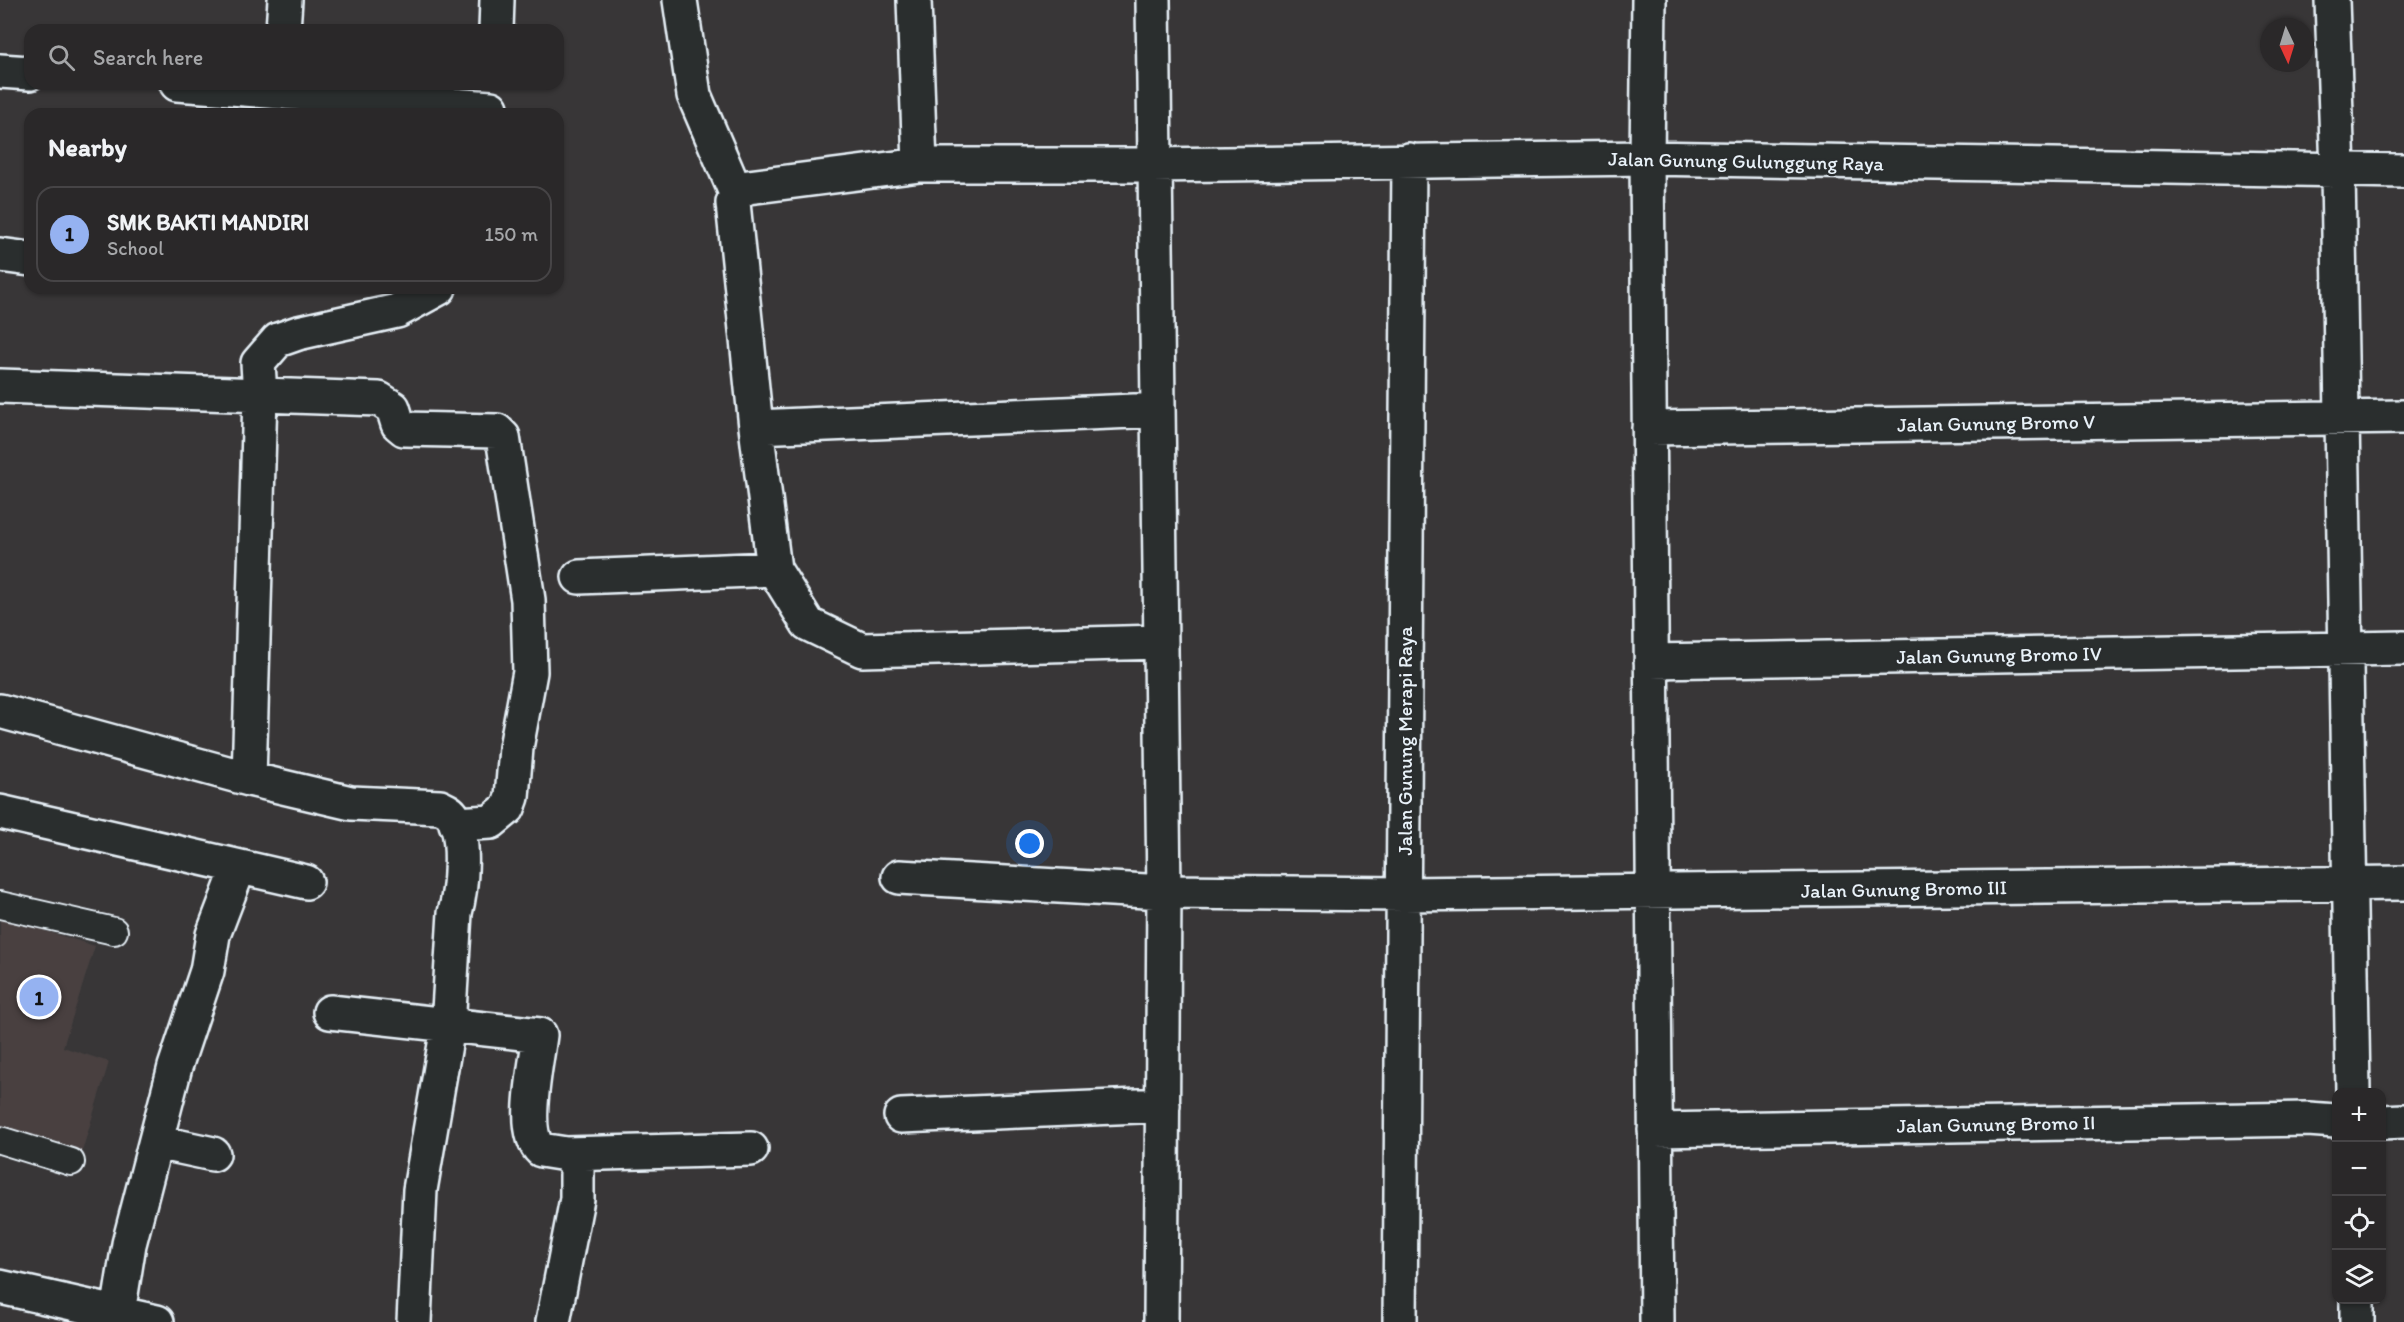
<!DOCTYPE html>
<html lang="en">
<head>
<meta charset="utf-8">
<style>
	body { margin:0; font-family:Itim,sans-serif; background:#363435; color:#f1f3f6 }
	.controls { position:absolute; right:18px; bottom:18px; display:grid; overflow:hidden; border-radius:12px; box-shadow:0 2px 4px #0004 }
	.controls button { width:54px; height:54px; display:grid; place-items:center; padding:0; border:0; border-bottom:2px solid #464446; background:#2a2829; color:#f1f3f6; font:30px sans-serif }
	.compass { position:absolute; left:2260px; top:18px; width:54px; height:54px; border-radius:50%; background:#2a2829; box-shadow:0 2px 4px #0004; rotate:176deg }
	.you { position:absolute; left:1030px; top:844px; width:21px; height:21px; margin:-15px; border:4px solid #fff; border-radius:50%; background:#1a73e8; box-shadow:0 0 0 9px #1a73e833 }
	.badge { display:grid; place-items:center; width:39px; height:39px; border-radius:50%; background:#95b2f1; color:#111; font-size:20px; font-weight:700 }
	.pin { position:absolute; translate:-50% -50%; border:3px solid #fff; box-shadow:0 2px 6px #0006 }
	.list { margin:0; padding:0; list-style:none }
	h2 { display:flex; justify-content:space-between; align-items:center; height:78px; margin:0; padding:0 24px; font-size:26px }
	h2 small { font-size:20px; font-weight:400; color:#a5a6a8 }
	.list li { display:grid; grid-template-columns:39px 1fr auto; gap:18px; align-items:center; box-sizing:border-box; height:96px; margin:0 12px 12px; padding:0 12px; border:2px solid #464446; border-radius:18px }
	.list b { display:block; font-size:22px; white-space:nowrap }
	.list p { margin:0; font-size:20px; white-space:nowrap; color:#a5a6a8 }
	.list em { font-size:20px; font-style:normal; color:#a5a6a8 }
	.icon { flex:none; width:33px; height:33px; fill:none; stroke:currentColor; stroke-width:2; stroke-linecap:round; stroke-linejoin:round }
	.map { position:relative; flex:none; width:2404px; height:1322px; overflow:hidden }
	.search { position:absolute; background:#2a2829; box-shadow:0 2px 4px #0004; left:24px; top:24px; width:540px; height:66px; display:flex; align-items:center; gap:15px; box-sizing:border-box; padding:0 21px; border-radius:18px; color:#a5a6a8; font-size:22px }
	.panel { position:absolute; background:#2a2829; box-shadow:0 2px 4px #0004; left:24px; top:108px; width:540px; height:186px; border-radius:18px }
	.map>svg:first-child { display:block }
</style>
</head>
<body>
<div class="map">
<svg width="2404" height="1322" viewBox="0 0 2404 1322">
	<rect width="100%" height="100%" fill="#383637"/>
	<filter id="ink" filterUnits="userSpaceOnUse"><feTurbulence type="fractalNoise" baseFrequency=".0167" numOctaves="2"/><feDisplacementMap in="SourceGraphic" scale="12" xChannelSelector="R" yChannelSelector="G"/><feConvolveMatrix kernelMatrix="1 2 1 2 8 2 1 2 1" color-interpolation-filters="sRGB"/></filter>
	<g filter="url(#ink)">
		<path fill="#484141" d="M0,917L95,946L63,1047L109,1062L80,1158L0,1134Z"/>
		<g fill="none" stroke-linecap="round" stroke-linejoin="round">
			<defs>
				<path id="service" d="M0,905L114,931
					M0,1140L71,1162"/>
				<path id="minor" d="M680,0L694,95L736,193
					M914,0L920,165
					M1649,0L1647,158L1657,1322
					M2332,0L2338,172L2353,1092
					M283,30L285,0
					M496,30L497,0
					M0,71L30,73
					M177,84L491,108
					M0,255L30,259
					M0,386L379,399L393,408L398,424L404,429L497,431L503,437L528,600L530,672L516,748L512,797L508,808L491,822L456,824
					M756,427L1158,410
					M1649,428L2404,417
					M579,577L774,569
					M1161,642L862,650L808,624L774,569L756,427L733,203L736,193L748,187L920,165H1154L1647,158L2404,171
					M1651,661L2404,648
					M0,711L249,779L351,803L440,807C444,809 450,811 452,815C467,835 461,891 455,913L448,1027L420,1190L414,1322
					M249,779L260,395L258,363L278,340L298,333L397,311L439,288
					M0,812L306,882
					M899,877L1164,892L1153,0
					M330,1012L540,1035C537,1062 520,1132 541,1150L566,1154L577,1166V1199L553,1322
					M901,1116L1163,1105
					M2382,1122L2404,1121
					M1655,1130L2308,1119L2336,1121
					M157,1142L213,1154
					M566,1154L751,1149
					M0,1287L157,1322
					M2357,1300V1322
					M118,1313L129,1244L175,1067L207,971L213,935L239,867
					M1161,1322L1164,892L1404,894L2404,883
					M1400,1322L1409,160"/>
			</defs>
			<use href="#service" stroke="#e8f1f8" stroke-width="30"/>
			<use href="#minor" stroke="#e8f1f8" stroke-width="38"/>
			<use href="#service" stroke="#2a2d2e" stroke-width="26"/>
			<use href="#minor" stroke="#2a2d2e" stroke-width="33"/>
		</g>
	</g>
	<g text-anchor="middle" stroke-width="4.5" stroke-linejoin="round" paint-order="stroke">
		<g font-size="20" fill="#e8f1f8" stroke="#2a2d2e">
			<text transform="translate(1746 161) rotate(1)" y="7">Jalan Gunung Gulunggung Raya</text>
			<text transform="translate(1996 423) rotate(-1)" y="7">Jalan Gunung Bromo V</text>
			<text transform="translate(1999 655) rotate(-1)" y="7">Jalan Gunung Bromo IV</text>
			<text transform="translate(1405 741) rotate(-90)" y="7">Jalan Gunung Merapi Raya</text>
			<text transform="translate(1904 889) rotate(-1)" y="7">Jalan Gunung Bromo III</text>
			<text transform="translate(1996 1124) rotate(-1)" y="7">Jalan Gunung Bromo II</text>
		</g>
	</g>
</svg>
<div class="controls">
<button>+</button>
<button>−</button>
<button><svg class="icon" aria-label="locate" viewBox="0 0 24 24"><circle cx="12" cy="12" r="6"/><path d="M12 2v4M12 18v4M2 12h4M18 12h4"/></svg></button>
<button><svg class="icon" aria-label="layers" viewBox="0 0 24 24"><path d="M12 4l9 5-9 5-9-5zM3 14l9 5 9-5"/></svg></button>
</div>
<svg class="compass" viewBox="-18 -18 36 36"><path d="M0-13l5 13h-10z" fill="#e53935"/><path d="M0 13l5-13h-10z" fill="#a5a6a8"/></svg>
<div class="you"></div>
<div class="pin badge" style="left:39px;top:997px">1</div>
<div class="search"><svg class="icon" aria-label="search" viewBox="0 0 24 24"><circle cx="10" cy="10" r="6"/><path d="M15 15l6 6"/></svg>Search here</div>
<section class="panel">
<h2>Nearby<small></small></h2>
<ul class="list">
<li><span class="badge">1</span><div><b>SMK BAKTI MANDIRI</b><p>School</p></div><em>150 m</em></li>
</ul>
</section>
</div>
</body>
</html>
